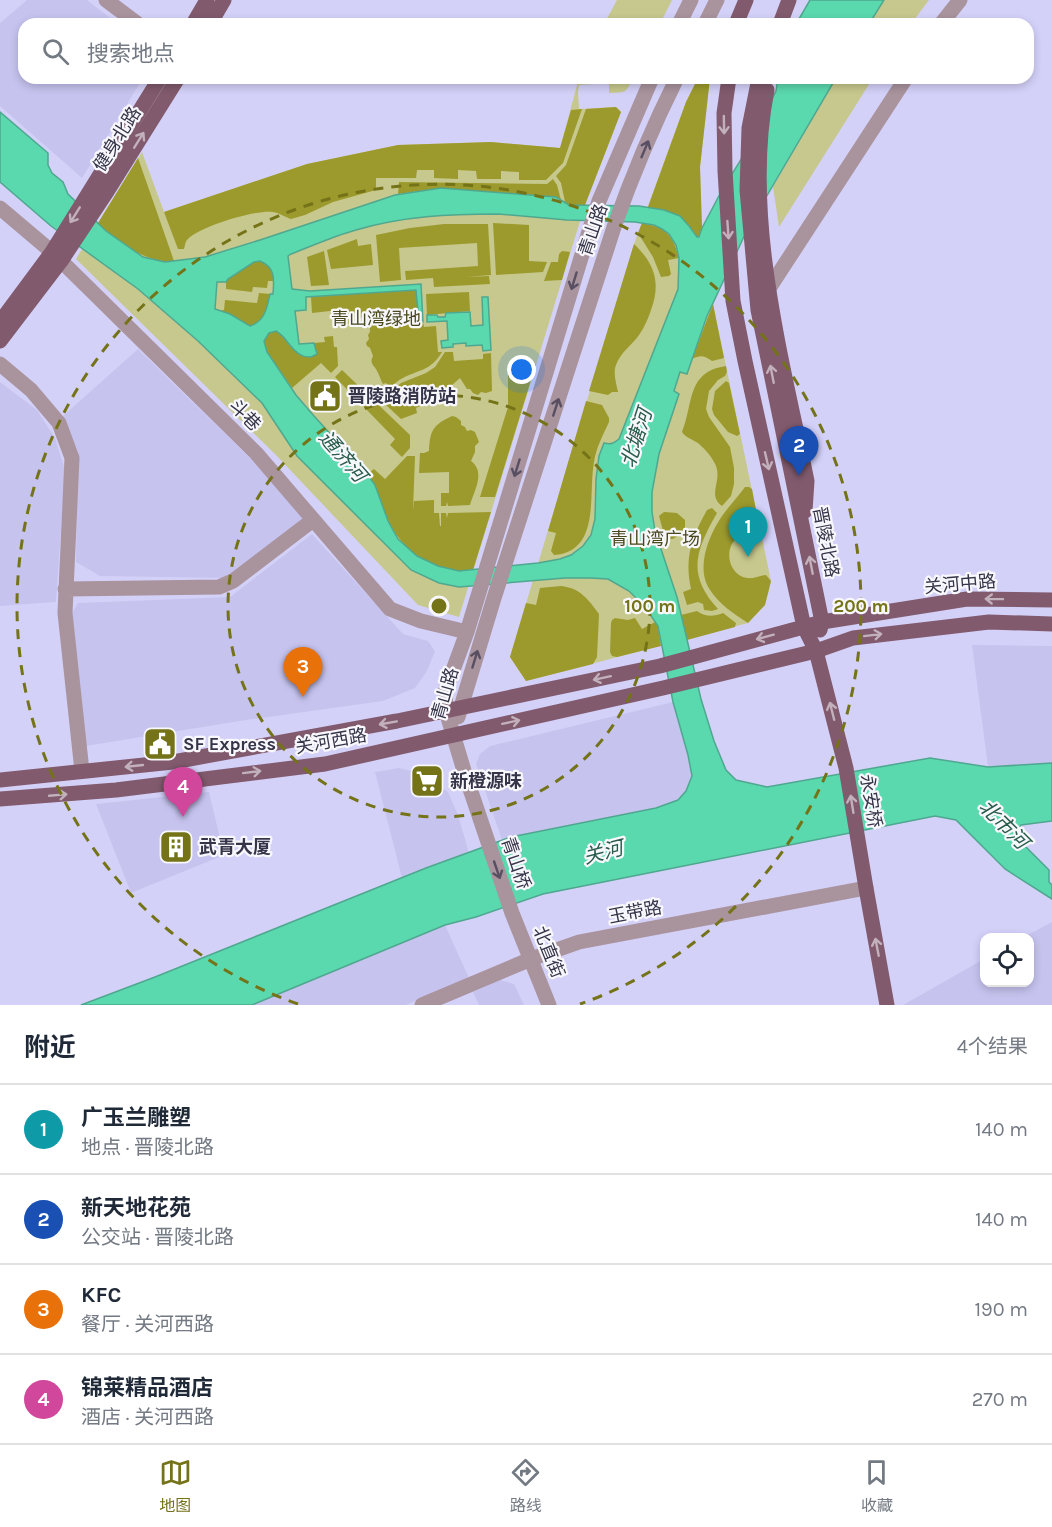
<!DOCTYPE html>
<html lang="zh">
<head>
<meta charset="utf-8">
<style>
	body { margin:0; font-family:Karla,"Noto Sans SC",sans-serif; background:#f6f6f7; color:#1f2937 }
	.controls { position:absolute; right:18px; bottom:18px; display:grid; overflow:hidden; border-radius:12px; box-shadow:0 3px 9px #0003 }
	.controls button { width:54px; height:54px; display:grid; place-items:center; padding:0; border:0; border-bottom:2px solid #e0e1e3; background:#fff; color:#1f2937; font:30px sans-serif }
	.you { position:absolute; left:522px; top:370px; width:21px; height:21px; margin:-15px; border:4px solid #fff; border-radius:50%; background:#1a73e8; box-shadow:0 0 0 9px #1a73e833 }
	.badge { display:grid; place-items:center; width:39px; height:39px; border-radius:50%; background:#757317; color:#fff; font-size:20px; font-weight:700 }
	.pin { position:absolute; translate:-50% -50px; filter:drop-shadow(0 2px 3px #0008) }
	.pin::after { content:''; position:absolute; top:32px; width:21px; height:18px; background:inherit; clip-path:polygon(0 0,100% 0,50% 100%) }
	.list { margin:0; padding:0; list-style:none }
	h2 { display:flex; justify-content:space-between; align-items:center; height:78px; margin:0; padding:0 24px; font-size:26px }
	h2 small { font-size:20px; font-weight:400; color:#747a83 }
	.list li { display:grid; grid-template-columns:39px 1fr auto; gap:18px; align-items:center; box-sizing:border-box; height:90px; padding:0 24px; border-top:2px solid #e0e1e3 }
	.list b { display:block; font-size:22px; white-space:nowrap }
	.list p { margin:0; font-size:20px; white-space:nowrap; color:#747a83 }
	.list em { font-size:20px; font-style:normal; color:#747a83 }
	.icon { flex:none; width:33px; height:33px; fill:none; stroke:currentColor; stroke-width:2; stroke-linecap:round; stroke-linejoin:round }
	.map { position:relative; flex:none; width:1052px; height:1005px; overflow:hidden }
	.search { position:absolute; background:#fff; box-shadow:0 3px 9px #0003; left:18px; right:18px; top:18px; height:66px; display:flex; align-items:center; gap:15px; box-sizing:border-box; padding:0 21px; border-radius:18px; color:#747a83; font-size:22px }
	.sheet { height:438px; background:#fff }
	nav { display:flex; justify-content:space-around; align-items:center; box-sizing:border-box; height:84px; border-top:2px solid #e0e1e3; background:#fff; font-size:16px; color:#747a83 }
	nav a { display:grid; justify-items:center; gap:3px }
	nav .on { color:#757317 }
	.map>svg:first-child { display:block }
</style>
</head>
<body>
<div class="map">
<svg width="1052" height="1005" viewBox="0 0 1052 1005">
	<rect width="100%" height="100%" fill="#d4d1f9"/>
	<path fill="#c6c3ef" d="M27,0H87L118,24H24V78H143L82,178L0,106V23Z
		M138,349L248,456L305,518L227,578L100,576L76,562L78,452L63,416Z
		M0,382L37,410L55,438L65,470L56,602L0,606Z
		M312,534L403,634L428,641L435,651L427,671L415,688L383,701L246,720L86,746L72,613L78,603L230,597Z
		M972,645L1052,646V763L988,767Z
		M673,702L688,755L692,776L686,791L678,800L656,808L511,837L502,840L476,764L480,754L490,746Z
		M399,768L423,774L448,792L458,815L469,853L402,878L375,772Z
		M209,792L224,855L131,893L96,804Z
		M1052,922V1005H903L984,959V982H1030V938L1024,937Z
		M445,925L469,978L406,1005H252Z
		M500,980L514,984L524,1005H479L473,992Z"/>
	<path fill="#c7c88d" d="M617,0H672L660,24H604Z
		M884,0H929L911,24H869Z
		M579,78H633C625,94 627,92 609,93V83L579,85L578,92L579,109L616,107L621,112L585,205L459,617L418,605L276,455L76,259L142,152L164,212L307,164L398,145L491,142L560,148Z
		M698,78H710L700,167L703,256L771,581L765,605L748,623L526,681L510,657L634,244L686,102Z
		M836,78H873L779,227L773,187Z"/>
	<path fill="#9c9a2d" d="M698,78H710L700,167L702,228L699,237H697L689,226L648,207L686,102Z
		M616,107L621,112L585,205H569L565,202L561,183L556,176L566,165L586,109Z
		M582,109L563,163L546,180H519V172L501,171V179H477L476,171L458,170V179L434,178V170H417L416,178H376V190L333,202L305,215L291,219C285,217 280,213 273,212C257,209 197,227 187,240C185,242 185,246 184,249H178L164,212L307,164L398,145L491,142L560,148L571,110Z
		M138,158L174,261C147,264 117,242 98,223Z
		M553,179L557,185L561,200L556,197L441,188L398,194L399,182L547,184Z
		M493,223L529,225V261L547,262L543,272L496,275Z
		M642,223C666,227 673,235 679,258L668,260L671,274L669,276L661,277L653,257L638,233Z
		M444,224H488L491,275L466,277L489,276L490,284L434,287L433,278L406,280L405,271L478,266L477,243L399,248L401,280L380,282L376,235L410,228Z
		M357,239L358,246L371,244L373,265L331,269L327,250Z
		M634,244C655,264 661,283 651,310C648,319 644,328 639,335C632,345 620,353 616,365C613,373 616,383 618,392H612L608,395L589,391Z
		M324,251L329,285L311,286L307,257Z
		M562,251L570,252L562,280L544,281L551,262H558L559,254Z
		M260,261C268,264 275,272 274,281H268L267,288L253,287L252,292L226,289V282L228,279L254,262Z
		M416,290L418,312L414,322H423L424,327L436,326L438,352H442C430,372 419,369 401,379C396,382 394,385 389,386L386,383L383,384C380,379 380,376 377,371C374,365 369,364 373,356L370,348L367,346L366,343L369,339L368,335L370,332L369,317L357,318V323L341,325L339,310L312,313L311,297Z
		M469,292L470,311L427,315L426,294Z
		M259,293L270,294C267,308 265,321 250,326L221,310H224L225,300L257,303Z
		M713,304L724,358L712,361C704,355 700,355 692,359Z
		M276,331L283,335L289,345L316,354L314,343L325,342L324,337L333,336L334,347H337L338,366L331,373L321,363L292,388L267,352L264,341L269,333Z
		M445,352H453L454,361L483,359V354L491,353L492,391L486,393L481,392L478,395L473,393L470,389H467L460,378L451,386L442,389L439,392C429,392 426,396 422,405L416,408L417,413L401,419L386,405L394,389L401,383L426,373L435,367Z
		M536,364L495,497H480L508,407V366Z
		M726,366L727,372L725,376L718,380L709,391L706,409L709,417L730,447L734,468V484L731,496L722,506C707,495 722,482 716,466C713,458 705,449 698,443C692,439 686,438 682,432C694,403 686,372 726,366Z
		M342,370L410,435V448L402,457L390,445L395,439L335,377Z
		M726,381L729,383L740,434L737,436L728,432L714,415L712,409L715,391Z
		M586,401L602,405L609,418V422C603,435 596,448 594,462C588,494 601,552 554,555L551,551L556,533L548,531Z
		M452,416L456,417L461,421V425L465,427L467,431L471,430L475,432L479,442L475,446V452L471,461C486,472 474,491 470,505L448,506L447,502L446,506H441V493H449V472L419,473L420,453H424L429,451C430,430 433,425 452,416Z
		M407,456H415L413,511L414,501L434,500V513H439L440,526H441V513H446L447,518L448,513L491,512L473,570C469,570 463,572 459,571C429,569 401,548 389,522C381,505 378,490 367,474L374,469L385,479Z
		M745,487H749L752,489L760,531C753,535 746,531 738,537C723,548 728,575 747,578C754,579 760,575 766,575L771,581L765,605L748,623C734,614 719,604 710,590C695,568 709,535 722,516C729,506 738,497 745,487Z
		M712,508L717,513C696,550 686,574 718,609L712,611L704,610L703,604L698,602L687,605L683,592L691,589C684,557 692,537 707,510Z
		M664,512L677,513L685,520V528C679,535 674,542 665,538L659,516Z
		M561,586C580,588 588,599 599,614L597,657L593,664L526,681L510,657L526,603L536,605L540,588Z
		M697,611C706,617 713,617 723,613L736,623L735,627L687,640L681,615Z
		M615,618L628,620L635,618L642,629L655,622L658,626L661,646L617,657L612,656L610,652L611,623L612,620Z"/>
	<path fill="#5ad8ae" stroke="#4fa78f" stroke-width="1.5" fill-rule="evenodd" d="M810,0H884L869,24H796Z
		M778,78H836L748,228L707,316L687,374L680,372L674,391L679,394L659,454L652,492V512L655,531L677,597L701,699L714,741L726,770L736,780L767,787L930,758L988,767L1052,763V821L1021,825L1017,832L1019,840L1049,870V882L1052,885V899L1005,869L956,820L935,816L543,894L476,917L445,925L252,1005H81L155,977L426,868L511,837L656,808L678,800L686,791L692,776L688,755L673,702L658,626L645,607L629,591L608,579L590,578H565L459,587L439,583L411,570L297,456L262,403L198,341L138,289L51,226L0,182V112L48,153V165L52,173L63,182L68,194L106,231L143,257L165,262L205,257L260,240L395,195L441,188L556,197L569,205L639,206L664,210L680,216L689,226L697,237H699L702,228L722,190L742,158L776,91ZM498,214L567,220L635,222L654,225L662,229L669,234L676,245L679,258L678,289L619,439C614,443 611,445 604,443L599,456L596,479L595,519L591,535L583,546L571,555L560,559L538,563L459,571L438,566L417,556L398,539L388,521L375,485L367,474L314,416L296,395L267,352L264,341L269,333L276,331C287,337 290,350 301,355C304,357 307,357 311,357L317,354L314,343L299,344L295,311L306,310V297L416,290L418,312H413L414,322H423L421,284L310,291L292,289L288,256L291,254C312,246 334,236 356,230C403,216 450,214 498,214ZM260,261C276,268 274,279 273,294H270C267,308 265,321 250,326L230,314L215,309L217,282H226L228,279L254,262Z
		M482,297H488L491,350L483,351L482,345L466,346V343L453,344V347L442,348L441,341L448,340L447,321L427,322V315H437L438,317H445L446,313L470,312L471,326L483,325Z"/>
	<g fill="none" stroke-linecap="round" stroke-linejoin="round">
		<path stroke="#a9939d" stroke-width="15" d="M106,0L138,24
			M679,24L691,0
			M705,24L717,0
			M941,24L960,0
			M0,208L52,252L256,453L390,609L421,621L467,632
			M768,290L906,78
			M0,364L31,390L59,423L72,458L65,613L82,771
			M65,589L219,587L233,581L313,520
			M458,717L494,598L614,227C632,176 653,126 677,78
			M422,1005L531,959L579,942L866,888
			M549,1005L512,913L465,774L446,711L445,692L467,632L591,225L599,201L652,78"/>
		<path stroke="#815a6d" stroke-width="15" d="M193,24L207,0
			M210,24L224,0
			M736,24L746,0
			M780,24L789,0
			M729,78L724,113L725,171L733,301L745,361L804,627L816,651L846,768L866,888L887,1005
			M759,78L749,128L747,190L758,310L822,622L820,630
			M767,90C742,215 782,358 807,481L805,511
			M0,322L52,252L160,78
			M0,341L61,261L108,190L178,78
			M0,780L173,762L397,721L660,666L822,622L967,599L1052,600
			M0,799L116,790L325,764L663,688L816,651L853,638L989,622L1052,624"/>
	</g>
	<defs><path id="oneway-shaft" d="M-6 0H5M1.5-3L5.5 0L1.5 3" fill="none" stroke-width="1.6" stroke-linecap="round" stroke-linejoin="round" transform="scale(1.5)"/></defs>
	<g stroke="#c2b0bc">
		<use href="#oneway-shaft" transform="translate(724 125) rotate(89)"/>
		<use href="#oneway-shaft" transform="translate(139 140) rotate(-58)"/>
		<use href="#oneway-shaft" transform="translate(75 215) rotate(122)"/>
		<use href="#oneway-shaft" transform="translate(728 230) rotate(86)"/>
		<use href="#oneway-shaft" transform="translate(772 374) rotate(-101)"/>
		<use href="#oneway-shaft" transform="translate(767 461) rotate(77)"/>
		<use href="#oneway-shaft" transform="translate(811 565) rotate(-101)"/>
		<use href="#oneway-shaft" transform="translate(994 599) rotate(-179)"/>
		<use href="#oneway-shaft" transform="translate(873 635) rotate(-7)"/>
		<use href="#oneway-shaft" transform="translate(765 637) rotate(165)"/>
		<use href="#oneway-shaft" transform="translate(602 678) rotate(168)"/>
		<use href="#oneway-shaft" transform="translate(832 711) rotate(-104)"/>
		<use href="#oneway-shaft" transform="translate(511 722) rotate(-12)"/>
		<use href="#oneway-shaft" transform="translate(388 723) rotate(170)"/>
		<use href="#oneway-shaft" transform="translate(134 766) rotate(174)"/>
		<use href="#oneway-shaft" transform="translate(252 772) rotate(-7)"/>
		<use href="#oneway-shaft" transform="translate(58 795) rotate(-5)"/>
		<use href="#oneway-shaft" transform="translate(852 804) rotate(-99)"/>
		<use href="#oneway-shaft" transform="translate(877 947) rotate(-101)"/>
	</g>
	<g stroke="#585062">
		<use href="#oneway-shaft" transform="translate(645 149) rotate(-67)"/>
		<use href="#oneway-shaft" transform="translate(574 281) rotate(107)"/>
		<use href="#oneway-shaft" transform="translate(556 407) rotate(-72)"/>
		<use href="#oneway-shaft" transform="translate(517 468) rotate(107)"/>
		<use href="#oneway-shaft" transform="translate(475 659) rotate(-73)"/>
		<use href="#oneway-shaft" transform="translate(497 870) rotate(71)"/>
	</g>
	<g fill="none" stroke="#757317" stroke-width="3" stroke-dasharray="10 8">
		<circle cx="439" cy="606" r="211"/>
		<path d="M298 1004A422 422 0 1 1 580 1004"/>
	</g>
	<defs>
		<symbol id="civic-square" viewBox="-11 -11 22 22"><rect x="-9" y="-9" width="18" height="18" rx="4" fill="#757317" stroke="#f7f7fc"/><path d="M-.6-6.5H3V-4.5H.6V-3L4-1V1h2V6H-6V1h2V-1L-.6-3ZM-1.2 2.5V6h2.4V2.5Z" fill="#fff"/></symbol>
		<symbol id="supermarket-square" viewBox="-11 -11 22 22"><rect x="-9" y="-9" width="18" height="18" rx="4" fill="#757317" stroke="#f7f7fc"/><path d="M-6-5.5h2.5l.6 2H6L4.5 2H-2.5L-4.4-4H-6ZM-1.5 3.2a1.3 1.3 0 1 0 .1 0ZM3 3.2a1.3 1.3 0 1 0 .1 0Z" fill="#fff"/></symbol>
		<symbol id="building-square" viewBox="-11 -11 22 22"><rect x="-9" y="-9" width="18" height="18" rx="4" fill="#757317" stroke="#f7f7fc"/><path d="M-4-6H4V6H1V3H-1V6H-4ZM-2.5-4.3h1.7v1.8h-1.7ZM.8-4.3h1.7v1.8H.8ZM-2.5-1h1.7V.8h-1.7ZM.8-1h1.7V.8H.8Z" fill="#fff"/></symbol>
	</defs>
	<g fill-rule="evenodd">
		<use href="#civic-square" x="306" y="377" width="38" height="38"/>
		<use href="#civic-square" x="141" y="725" width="38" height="38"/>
		<use href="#supermarket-square" x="408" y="762" width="38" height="38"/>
		<use href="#building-square" x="157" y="828" width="38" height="38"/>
	</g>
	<g text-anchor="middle" stroke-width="4.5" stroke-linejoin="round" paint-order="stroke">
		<g font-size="18" fill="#363448" stroke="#f7f7fc">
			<text transform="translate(117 139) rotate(-58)" y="6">健身北路</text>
			<text transform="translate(593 230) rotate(-71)" y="6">青山路</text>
			<text transform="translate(245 415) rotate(45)" y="6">斗巷</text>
			<text transform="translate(826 542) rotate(79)" y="6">晋陵北路</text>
			<text transform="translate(960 584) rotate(-5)" y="6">关河中路</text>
			<text transform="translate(445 694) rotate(-74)" y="6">青山路</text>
			<text transform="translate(331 741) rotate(-10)" y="6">关河西路</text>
			<text transform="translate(871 801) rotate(81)" y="6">永安桥</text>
			<text transform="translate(516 863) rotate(71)" y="6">青山桥</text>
			<text transform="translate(635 912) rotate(-11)" y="6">玉带路</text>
			<text transform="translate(549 952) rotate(68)" y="6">北直街</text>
		</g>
		<g font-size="18" fill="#4a491e" stroke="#f7f7fc">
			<text x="376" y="325">青山湾绿地</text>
			<text x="655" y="545">青山湾广场</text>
		</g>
		<g font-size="18" font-weight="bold" fill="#363448" stroke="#f7f7fc" text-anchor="start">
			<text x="348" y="402">晋陵路消防站</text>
			<text x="183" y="750">SF Express</text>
			<text x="450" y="787">新橙源味</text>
			<text x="199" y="853">武青大厦</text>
		</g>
		<g font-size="20" font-style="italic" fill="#295c4a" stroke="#f7f7fc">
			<text transform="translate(636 438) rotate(-72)" y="7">北塘河</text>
			<text transform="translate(343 456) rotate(49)" y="7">通济河</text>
			<text transform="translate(1004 824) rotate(45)" y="7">北市河</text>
			<text transform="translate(603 852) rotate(-14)" y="7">关河</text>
		</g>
	</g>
	<circle cx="439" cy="606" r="9" fill="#757317" stroke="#f7f7fc" stroke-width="3"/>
	<g font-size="18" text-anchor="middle" font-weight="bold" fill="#757317" stroke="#f7f7fc" stroke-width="4.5" stroke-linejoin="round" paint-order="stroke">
		<text x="650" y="612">100 m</text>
		<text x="861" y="612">200 m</text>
	</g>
</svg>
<div class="controls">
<button><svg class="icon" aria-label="locate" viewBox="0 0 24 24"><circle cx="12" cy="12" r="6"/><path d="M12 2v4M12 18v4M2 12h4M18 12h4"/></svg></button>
</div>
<div class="you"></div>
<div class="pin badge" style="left:748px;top:557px;background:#0f9aa8">1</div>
<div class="pin badge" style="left:799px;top:476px;background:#1a4fb4">2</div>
<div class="pin badge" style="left:303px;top:697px;background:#e8710a">3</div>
<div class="pin badge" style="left:183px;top:817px;background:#d1479c">4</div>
<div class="search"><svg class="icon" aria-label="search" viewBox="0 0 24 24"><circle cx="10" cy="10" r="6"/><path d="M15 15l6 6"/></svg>搜索地点</div>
</div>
<section class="sheet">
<h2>附近<small>4个结果</small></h2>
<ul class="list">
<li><span class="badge" style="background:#0f9aa8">1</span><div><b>广玉兰雕塑</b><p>地点 · 晋陵北路</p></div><em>140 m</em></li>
<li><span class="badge" style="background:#1a4fb4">2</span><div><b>新天地花苑</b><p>公交站 · 晋陵北路</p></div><em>140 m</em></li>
<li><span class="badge" style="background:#e8710a">3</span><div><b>KFC</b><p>餐厅 · 关河西路</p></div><em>190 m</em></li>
<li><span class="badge" style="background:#d1479c">4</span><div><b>锦莱精品酒店</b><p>酒店 · 关河西路</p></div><em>270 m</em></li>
</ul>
</section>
<nav>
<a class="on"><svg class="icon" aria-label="map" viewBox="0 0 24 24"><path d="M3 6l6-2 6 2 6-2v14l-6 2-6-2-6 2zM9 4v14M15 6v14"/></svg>地图</a>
<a><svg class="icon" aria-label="directions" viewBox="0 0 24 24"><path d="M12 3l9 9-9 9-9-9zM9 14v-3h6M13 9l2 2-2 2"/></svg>路线</a>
<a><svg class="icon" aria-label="saved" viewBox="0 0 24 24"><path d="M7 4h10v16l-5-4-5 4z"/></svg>收藏</a>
</nav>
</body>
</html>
